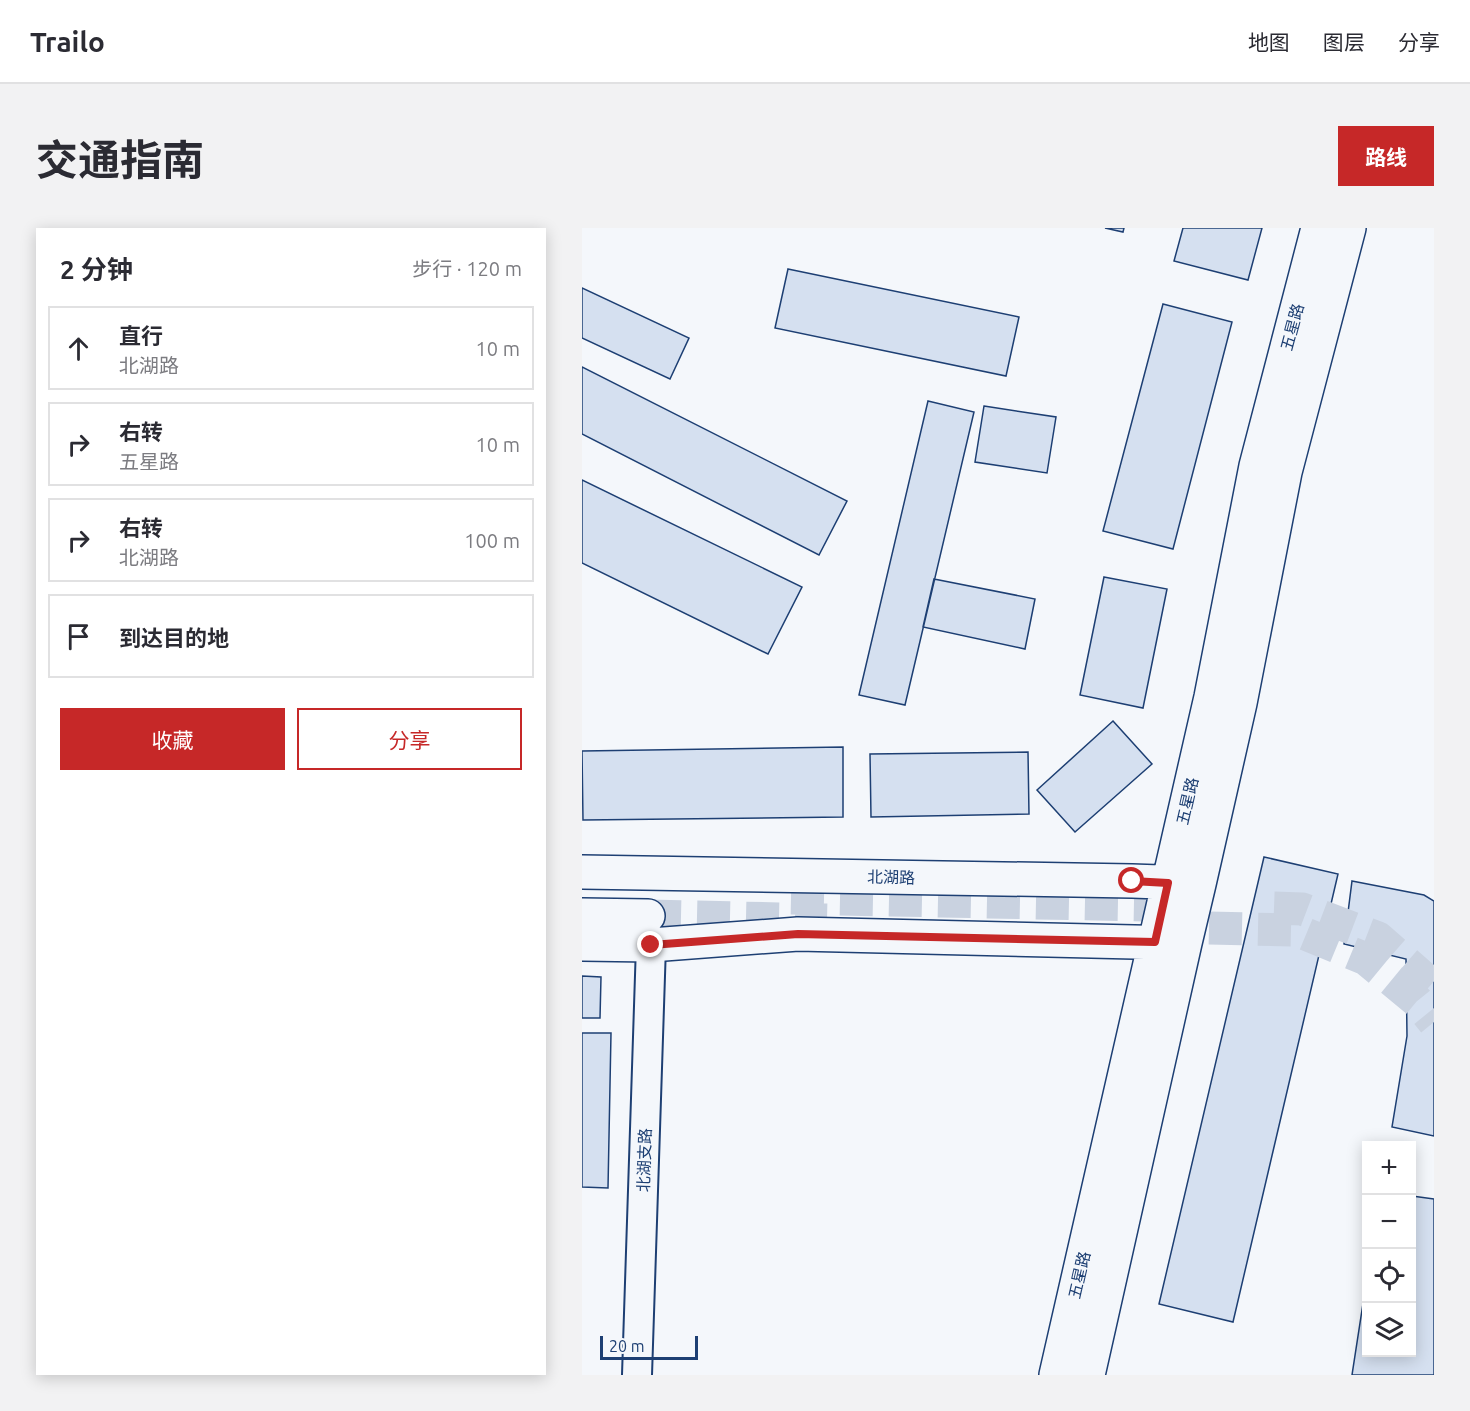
<!DOCTYPE html>
<html lang="zh">
<head>
<meta charset="utf-8">
<style>
	body { margin:0; font-family:Ubuntu,"Noto Sans SC",sans-serif; background:#f2f2f3; color:#2b2b33 }
	.controls { position:absolute; right:18px; bottom:18px; display:grid; overflow:hidden; border-radius:0px; box-shadow:0 3px 15px #0003 }
	.controls button { width:54px; height:54px; display:grid; place-items:center; padding:0; border:0; border-bottom:2px solid #e1e1e2; background:#fff; color:#2b2b33; font:30px sans-serif }
	.scale { position:absolute; left:18px; bottom:15px; width:98px; box-sizing:border-box; padding-left:6px; border:3px solid #1d3f73; border-top:0; font-size:16px; line-height:21px; white-space:nowrap; color:#1d3f73; -webkit-text-stroke:4px #f4f7fb; paint-order:stroke }
	.stop { position:absolute; width:18px; height:18px; margin:-14px; border:4px solid #c62828; border-radius:50%; background:#fff }
	.stop.end { background:#c62828; border-color:#fff; box-shadow:0 2px 6px #0008 }
	.list { margin:0; padding:0; list-style:none }
	h2 { display:flex; justify-content:space-between; align-items:center; height:78px; margin:0; padding:0 24px; font-size:26px }
	h2 small { font-size:20px; font-weight:400; color:#7c7c81 }
	.list li { display:grid; grid-template-columns:39px 1fr auto; gap:18px; align-items:center; box-sizing:border-box; height:84px; margin:0 12px 12px; padding:0 12px; border:2px solid #e1e1e2; border-radius:0px }
	.list b { display:block; font-size:22px; white-space:nowrap }
	.list p { margin:0; font-size:20px; white-space:nowrap; color:#7c7c81 }
	.list em { font-size:20px; font-style:normal; color:#7c7c81 }
	.actions { display:flex; gap:12px; padding:18px 24px }
	.actions a { flex:1; padding:14px 0; border:2px solid #c62828; border-radius:0px; text-align:center; font-size:21px; color:#c62828 }
	.actions .main { background:#c62828; color:#fff }
	.icon { flex:none; width:33px; height:33px; fill:none; stroke:currentColor; stroke-width:2; stroke-linecap:round; stroke-linejoin:round }
	.map { position:relative; flex:none; width:852px; height:1147px; overflow:hidden; border-radius:0px }
	header { display:flex; align-items:center; gap:36px; box-sizing:border-box; height:84px; padding:0 30px; background:#fff; border-bottom:2px solid #e1e1e2 }
	header strong { font-size:28px }
	nav { display:flex; gap:33px; margin-inline-start:auto; font-size:21px }
	.intro { display:flex; align-items:center; justify-content:space-between; box-sizing:border-box; height:144px; padding:0 36px }
	h1 { margin:0; font-size:42px }
	.button { padding:15px 27px; border-radius:0px; background:#c62828; color:#fff; font-size:21px; font-weight:700 }
	main { display:flex; gap:36px; padding:0 36px }
	aside { flex:1; background:#fff; border-radius:0px; box-shadow:0 3px 15px #0003 }
	.map>svg:first-child { display:block }
</style>
</head>
<body>
<header>
<strong>Trailo</strong>
<nav><a>地图</a><a>图层</a><a>分享</a></nav>
</header>
<div class="intro"><h1>交通指南</h1><a class="button">路线</a></div>
<main>
<aside>
<h2>2 分钟<small>步行 · 120 m</small></h2>
<ul class="list">
<li><svg class="icon" aria-label="ahead" viewBox="0 0 24 24"><path d="M12 20V5M6 11l6-6 6 6"/></svg><div><b>直行</b><p>北湖路</p></div><em>10 m</em></li>
<li><svg class="icon" aria-label="right" viewBox="0 0 24 24"><path d="M7 20v-9h11M14 6l5 5-5 5"/></svg><div><b>右转</b><p>五星路</p></div><em>10 m</em></li>
<li><svg class="icon" aria-label="right" viewBox="0 0 24 24"><path d="M7 20v-9h11M14 6l5 5-5 5"/></svg><div><b>右转</b><p>北湖路</p></div><em>100 m</em></li>
<li><svg class="icon" aria-label="arrive" viewBox="0 0 24 24"><path d="M6 21V4h12l-3 4 3 4H6"/></svg><div><b>到达目的地</b></div></li>
</ul>
<div class="actions"><a class="main">收藏</a><a>分享</a></div>
</aside>
<div class="map">
<svg width="852" height="1147" viewBox="0 0 852 1147">
	<rect width="100%" height="100%" fill="#f4f7fb"/>
	<path fill="#d5e0f0" stroke="#1d3f73" stroke-width="1.5" d="M523,0H542L541,4Z
		M601,0H680L666,52L592,33Z
		M206,41L437,89L424,148L193,100Z
		M0,60L107,110L88,151L0,110Z
		M581,76L650,94L591,321L521,303Z
		M0,139L265,273L237,327L0,206Z
		M346,173L392,184L323,477L277,467Z
		M402,178L474,189L465,245L393,234Z
		M0,252L220,359L186,426L0,335Z
		M522,349L585,361L561,480L498,467Z
		M352,351L453,371L443,421L341,399Z
		M531,493L570,536L493,604L455,562Z
		M261,519V589L1,592L0,523Z
		M446,524L447,586L289,589L288,526Z
		M682,629L756,646L651,1094L577,1076Z
		M770,653L842,667L852,673V908L810,899L825,808L824,731L762,716Z
		M0,748L19,749L18,790H0Z
		M0,805H29L26,960L0,959Z
		M830,968L852,971V1147H770L784,1056V1124H830Z"/>
	<g fill="none" stroke-linecap="round" stroke-linejoin="round">
		<path stroke="#c9d2e0" stroke-width="33" stroke-dasharray="33 16" stroke-linecap="butt" d="M209,670L610,678
			M692,680L720,681L796,710L852,759
			M66,688L245,692
			M578,699L714,702L784,731L835,773L852,794"/>
		<defs>
			<path id="minor" d="M55,1147L69,717"/>
			<path id="secondary" d="M0,644L550,653L607,655
				M0,687L66,688
				M0,716L69,717L216,706L595,715
				M474,1147L629,469L674,238L736,0
				M506,1147L603,715L617,656L658,475L703,244L767,0"/>
		</defs>
		<use href="#minor" stroke="#1d3f73" stroke-width="32"/>
		<use href="#secondary" stroke="#1d3f73" stroke-width="36"/>
		<use href="#minor" stroke="#f4f7fb" stroke-width="28"/>
		<use href="#secondary" stroke="#f4f7fb" stroke-width="33"/>
	</g>
	<g fill="none" stroke-linecap="round" stroke-linejoin="round">
		<path stroke="#c62828" stroke-width="8" d="M69,717L216,706L573,714L586,655L550,653"/>
	</g>
	<g text-anchor="middle" stroke-width="4.5" stroke-linejoin="round" paint-order="stroke">
		<g font-size="16" fill="#1d3f73" stroke="#f4f7fb">
			<text transform="translate(710 99) rotate(-75)" y="6">五星路</text>
			<text transform="translate(605 573) rotate(-77)" y="6">五星路</text>
			<text transform="translate(309 649) rotate(1)" y="6">北湖路</text>
			<text transform="translate(62 932) rotate(-88)" y="6">北湖支路</text>
			<text transform="translate(497 1047) rotate(-77)" y="6">五星路</text>
		</g>
	</g>
</svg>
<div class="controls">
<button>+</button>
<button>−</button>
<button><svg class="icon" aria-label="locate" viewBox="0 0 24 24"><circle cx="12" cy="12" r="6"/><path d="M12 2v4M12 18v4M2 12h4M18 12h4"/></svg></button>
<button><svg class="icon" aria-label="layers" viewBox="0 0 24 24"><path d="M12 4l9 5-9 5-9-5zM3 14l9 5 9-5"/></svg></button>
</div>
<div class="scale">20 m</div>
<div class="stop" style="left:550px;top:653px"></div>
<div class="stop end" style="left:69px;top:717px"></div>
</div>
</main>
</body>
</html>
